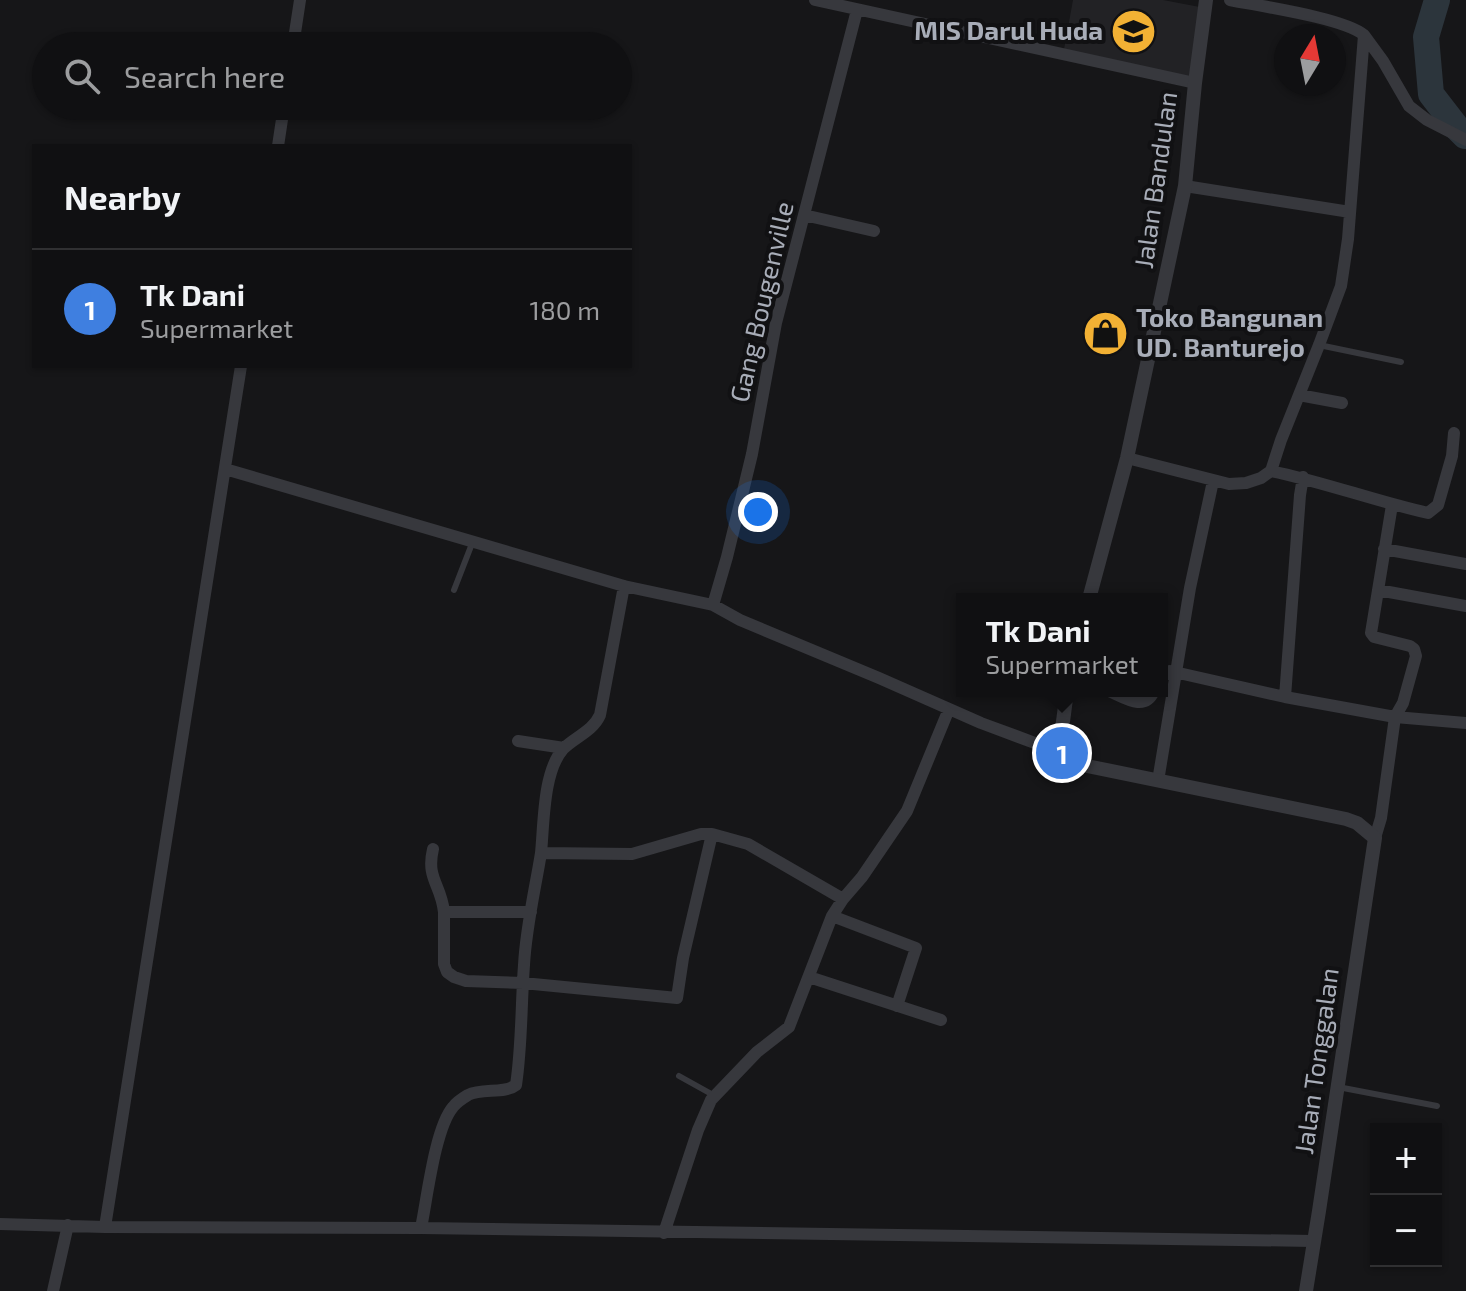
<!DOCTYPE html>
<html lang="en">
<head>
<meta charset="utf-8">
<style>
	body { margin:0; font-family:"Exo 2",sans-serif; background:#19191b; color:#f1f3f6 }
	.controls { position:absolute; right:24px; bottom:24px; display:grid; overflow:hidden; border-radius:0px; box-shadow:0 2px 6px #0004 }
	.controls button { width:72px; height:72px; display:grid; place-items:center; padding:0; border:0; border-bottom:2px solid #303032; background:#101012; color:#f1f3f6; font:40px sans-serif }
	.compass { position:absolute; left:1274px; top:24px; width:72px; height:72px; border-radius:50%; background:#101012; box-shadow:0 2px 6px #0004; rotate:10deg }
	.you { position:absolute; left:758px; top:512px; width:28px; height:28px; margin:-20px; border:6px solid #fff; border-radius:50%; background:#1a73e8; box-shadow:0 0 0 12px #1a73e833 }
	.badge { display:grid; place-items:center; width:52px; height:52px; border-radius:50%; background:#7c3aed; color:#fff; font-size:26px; font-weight:700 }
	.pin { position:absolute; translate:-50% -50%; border:4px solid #fff; box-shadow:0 2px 8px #0006 }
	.popup { position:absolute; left:956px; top:593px; width:212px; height:104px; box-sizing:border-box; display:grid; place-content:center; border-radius:0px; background:#101012; filter:drop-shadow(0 2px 6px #0005); font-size:26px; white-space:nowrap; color:#9c9d9f }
	.popup b { font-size:30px; color:#f1f3f6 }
	.popup::after { content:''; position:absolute; left:50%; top:100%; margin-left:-16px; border:16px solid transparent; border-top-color:#101012 }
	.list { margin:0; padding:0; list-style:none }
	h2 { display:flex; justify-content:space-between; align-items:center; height:104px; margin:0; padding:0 32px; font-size:34px }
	h2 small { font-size:26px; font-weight:400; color:#9c9d9f }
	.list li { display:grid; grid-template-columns:52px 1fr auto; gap:24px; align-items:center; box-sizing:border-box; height:120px; padding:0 32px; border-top:2px solid #303032 }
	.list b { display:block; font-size:30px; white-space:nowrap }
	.list p { margin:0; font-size:26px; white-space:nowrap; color:#9c9d9f }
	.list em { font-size:26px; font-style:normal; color:#9c9d9f }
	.icon { flex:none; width:44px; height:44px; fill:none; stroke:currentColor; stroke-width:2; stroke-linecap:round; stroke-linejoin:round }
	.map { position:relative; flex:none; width:1466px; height:1291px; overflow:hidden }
	.search { position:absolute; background:#101012; box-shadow:0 2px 6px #0004; left:32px; top:32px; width:600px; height:88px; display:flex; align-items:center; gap:20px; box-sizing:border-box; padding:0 28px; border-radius:44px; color:#9c9d9f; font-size:30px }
	.panel { position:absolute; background:#101012; box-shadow:0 2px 6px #0004; left:32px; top:144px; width:600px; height:224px; border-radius:0px }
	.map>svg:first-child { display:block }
</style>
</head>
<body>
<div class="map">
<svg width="1466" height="1291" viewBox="0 0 1466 1291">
	<rect width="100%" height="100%" fill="#161618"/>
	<path fill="#222225" d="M1073,0H1163L1205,8L1195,83L1063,55Z"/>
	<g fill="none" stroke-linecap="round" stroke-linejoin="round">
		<path stroke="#2c353c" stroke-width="26" d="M1437,0L1426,37L1431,94L1458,129L1465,136"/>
		<path stroke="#37383d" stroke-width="6" d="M1319,345L1401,362
			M454,590L473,541
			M679,1076L715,1096
			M1338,1087L1437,1106"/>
		<path stroke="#37383d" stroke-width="12" d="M815,0L1195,83
			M1364,35L1383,61L1409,106L1427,120L1466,140
			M293,46L300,0
			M278,146L284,106
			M1185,186L1350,212
			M804,215L874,231
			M1299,395L1342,403
			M1127,458L1229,484L1246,483L1261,478L1271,471L1281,440L1319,345L1341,286L1348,239L1364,35C1344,18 1259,6 1230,0
			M225,469L624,586L713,605L740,620L879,678L981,723L1059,752
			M1271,471C1324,482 1375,501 1428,513L1438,505L1452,456L1454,433
			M1384,549L1466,564
			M1378,590L1466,606
			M713,605L727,557L752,454L776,323L857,10
			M1162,677L1170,671L1285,697L1395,717L1466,723
			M1109,691C1125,698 1145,712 1154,691
			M1285,697L1300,495L1303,477
			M518,741L564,748
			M1158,781L1190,588L1213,481
			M1375,838L1381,818L1395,717L1403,703L1416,656L1414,649L1410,646L1374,637L1371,633L1392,505
			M433,849C426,879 441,884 444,912H531
			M541,853C544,823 543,772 563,749C575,737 593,731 600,715L624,586
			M444,912V964L447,972L454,977L466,981L523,983L677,998L683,958L712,834L748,844L843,899L862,877L907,811L949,709
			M832,916L916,948L897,1006
			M809,977L941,1020
			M0,1224L105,1227L421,1228L1313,1241
			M105,1227L241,366
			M421,1228C427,1199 435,1128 453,1107C456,1103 463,1098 468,1095C482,1088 505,1094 516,1085C522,1045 521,1005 524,965C526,927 535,890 541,853L632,854L701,834H712
			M664,1233L698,1130L711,1100L757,1052L789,1027L832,916L843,899
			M53,1291L68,1225"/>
		<path stroke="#37383d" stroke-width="14" d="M1089,599L1127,458L1185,186L1195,83L1206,0
			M1067,691L1059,752L1074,762L1087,766L1346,819L1357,823L1375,838L1319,1211L1306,1291"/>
	</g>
	<defs>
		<symbol id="school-disc" viewBox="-11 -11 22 22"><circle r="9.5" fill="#f2b134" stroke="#111113"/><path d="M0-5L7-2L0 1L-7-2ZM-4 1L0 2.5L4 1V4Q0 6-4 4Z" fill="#111"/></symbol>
		<symbol id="shop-disc" viewBox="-11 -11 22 22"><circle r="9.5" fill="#f2b134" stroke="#111113"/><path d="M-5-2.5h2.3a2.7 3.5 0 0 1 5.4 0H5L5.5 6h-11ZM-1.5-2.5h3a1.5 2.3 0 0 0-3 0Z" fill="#111"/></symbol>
	</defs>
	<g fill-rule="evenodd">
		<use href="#school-disc" x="1108" y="6" width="51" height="51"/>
		<use href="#shop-disc" x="1080" y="308" width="51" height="51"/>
	</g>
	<g text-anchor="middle" stroke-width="8" stroke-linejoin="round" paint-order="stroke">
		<g font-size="26" font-weight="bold" fill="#a8adb8" stroke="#111113" text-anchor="end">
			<text x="1103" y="40">MIS Darul Huda</text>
			<text x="1136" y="327" text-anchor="start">Toko Bangunan<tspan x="1136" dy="30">UD. Banturejo</tspan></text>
		</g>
		<g font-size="26" fill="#a8adb8" stroke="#111113">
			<text transform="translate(1156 180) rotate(-82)" y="9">Jalan Bandulan</text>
			<text transform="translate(762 302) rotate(-77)" y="9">Gang Bougenville</text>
			<text transform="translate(1317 1061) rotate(-82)" y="9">Jalan Tonggalan</text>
		</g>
	</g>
</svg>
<div class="controls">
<button>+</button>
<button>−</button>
</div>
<svg class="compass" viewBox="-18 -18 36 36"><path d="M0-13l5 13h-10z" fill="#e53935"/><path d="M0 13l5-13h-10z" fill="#9c9d9f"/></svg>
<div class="you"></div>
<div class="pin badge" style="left:1062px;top:753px;background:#3f7fe0">1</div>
<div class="popup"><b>Tk Dani</b>Supermarket</div>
<div class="search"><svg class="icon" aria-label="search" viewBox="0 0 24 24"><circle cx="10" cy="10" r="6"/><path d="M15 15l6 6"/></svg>Search here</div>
<section class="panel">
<h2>Nearby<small></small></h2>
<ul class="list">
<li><span class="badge" style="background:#3f7fe0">1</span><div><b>Tk Dani</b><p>Supermarket</p></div><em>180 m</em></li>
</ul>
</section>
</div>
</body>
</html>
